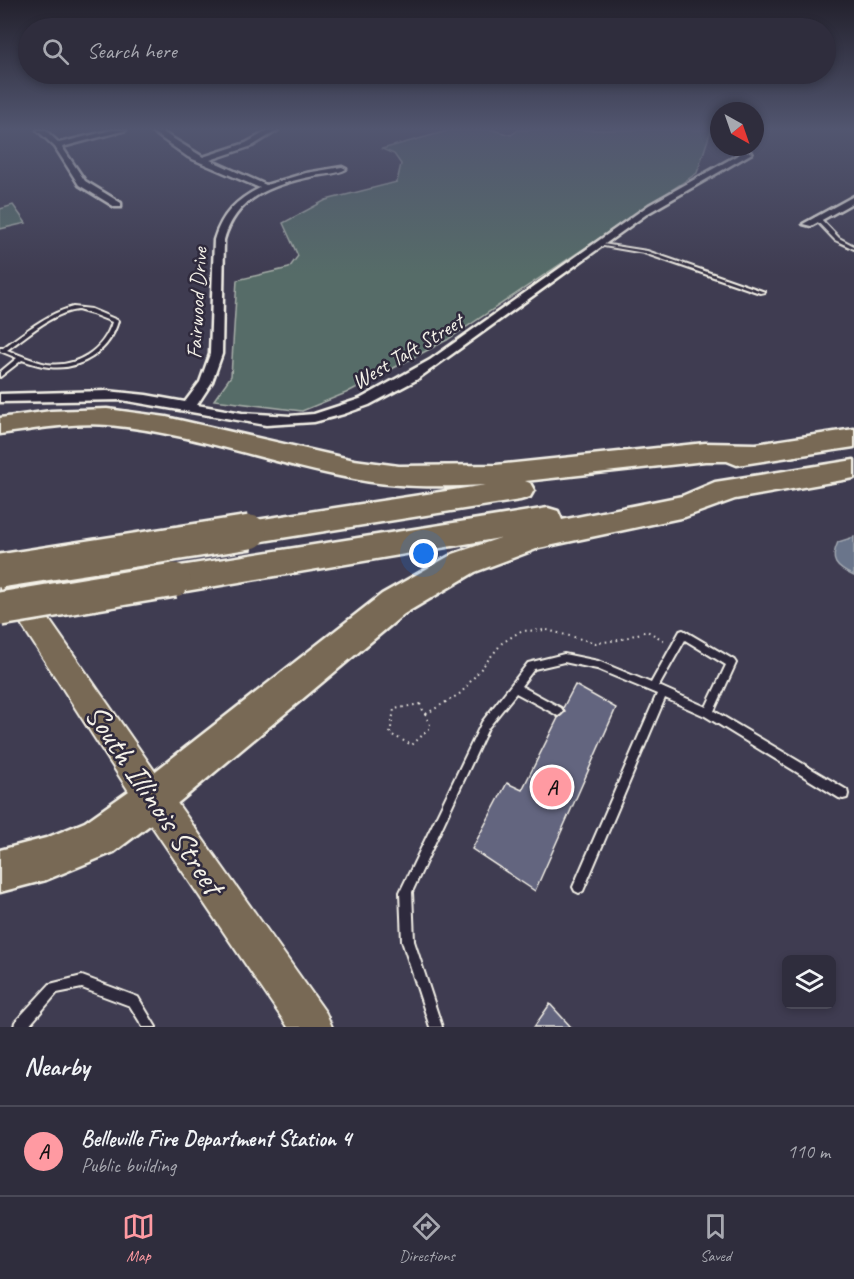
<!DOCTYPE html>
<html lang="en">
<head>
<meta charset="utf-8">
<style>
	body { margin:0; font-family:Caveat,sans-serif; background:#3b3948; color:#f1f3f6 }
	.controls { position:absolute; right:18px; bottom:18px; display:grid; overflow:hidden; border-radius:9px; box-shadow:0 3px 9px #0003 }
	.controls button { width:54px; height:54px; display:grid; place-items:center; padding:0; border:0; border-bottom:2px solid #4a4957; background:#2f2d3d; color:#f1f3f6; font:30px sans-serif }
	.compass { position:absolute; left:710px; top:102px; width:54px; height:54px; border-radius:50%; background:#2f2d3d; box-shadow:0 3px 9px #0003; rotate:140deg }
	.you { position:absolute; left:424px; top:554px; width:21px; height:21px; margin:-15px; border:4px solid #fff; border-radius:50%; background:#1a73e8; box-shadow:0 0 0 9px #1a73e833 }
	.badge { display:grid; place-items:center; width:39px; height:39px; border-radius:50%; background:#ff9aa2; color:#111; font-size:20px; font-weight:700 }
	.pin { position:absolute; translate:-50% -50%; border:3px solid #fff; box-shadow:0 2px 6px #0006 }
	.list { margin:0; padding:0; list-style:none }
	h2 { display:flex; justify-content:space-between; align-items:center; height:78px; margin:0; padding:0 24px; font-size:26px }
	h2 small { font-size:20px; font-weight:400; color:#a7a8b0 }
	.list li { display:grid; grid-template-columns:39px 1fr auto; gap:18px; align-items:center; box-sizing:border-box; height:90px; padding:0 24px; border-top:2px solid #4a4957 }
	.list b { display:block; font-size:22px; white-space:nowrap }
	.list p { margin:0; font-size:20px; white-space:nowrap; color:#a7a8b0 }
	.list em { font-size:20px; font-style:normal; color:#a7a8b0 }
	.icon { flex:none; width:33px; height:33px; fill:none; stroke:currentColor; stroke-width:2; stroke-linecap:round; stroke-linejoin:round }
	.map { position:relative; flex:none; width:854px; height:1027px; overflow:hidden }
	.search { position:absolute; background:#2f2d3d; box-shadow:0 3px 9px #0003; left:18px; right:18px; top:18px; height:66px; display:flex; align-items:center; gap:15px; box-sizing:border-box; padding:0 21px; border-radius:33px; color:#a7a8b0; font-size:22px }
	.sheet { height:168px; background:#2f2d3d }
	nav { display:flex; justify-content:space-around; align-items:center; box-sizing:border-box; height:84px; border-top:2px solid #4a4957; background:#2f2d3d; font-size:16px; color:#a7a8b0 }
	nav a { display:grid; justify-items:center; gap:3px }
	nav .on { color:#ff9aa2 }
	.map>svg:first-child { display:block }
</style>
</head>
<body>
<div class="map">
<svg width="854" height="1027" viewBox="0 0 854 1027">
	<rect width="100%" height="100%" fill="#3f3c51"/>
	<filter id="ink" filterUnits="userSpaceOnUse"><feTurbulence type="fractalNoise" baseFrequency=".0167" numOctaves="2"/><feDisplacementMap in="SourceGraphic" scale="12" xChannelSelector="R" yChannelSelector="G"/><feConvolveMatrix kernelMatrix="1 2 1 2 8 2 1 2 1" color-interpolation-filters="sRGB"/></filter>
	<g filter="url(#ink)">
		<path fill="#576c67" stroke="#a6aea8" stroke-width="1.5" d="M451,130H493L511,135L518,130H711L697,173L447,340L346,393L302,411L214,400L231,376L237,280L289,268L298,256L283,223L326,200L397,182L401,164L394,154L382,149Z
			M13,205L26,223L0,229V209Z"/>
		<path fill="#6a758b" stroke="#a1a7b0" stroke-width="1.5" d="M854,537V576C836,568 829,561 838,542Z"/>
		<path fill="#64657f" stroke="#f4f1e8" stroke-width="1.5" d="M575,685L616,708L535,891L472,849L507,783L522,790L558,718L565,712L563,708Z
			M550,1004L571,1027H534Z"/>
		<g fill="none" stroke-linecap="round" stroke-linejoin="round">
			<defs>
				<path id="service" d="M815,217H819L839,238L854,246V249L835,240L815,219Z
					M596,243L647,251L765,292L760,293L644,253L598,245L596,244Z
					M73,307L91,309L117,320L118,321C110,351 81,371 49,367C40,366 31,363 22,360L0,377V372L17,358L0,351V348H3C25,332 46,314 73,307ZM78,310L92,314L112,322C104,350 76,368 47,364C33,361 20,355 7,350C27,336 53,312 78,310Z
					M683,630L734,660L736,663L714,711L847,790L848,794L847,798L843,799L839,798L705,716L665,698L583,891L579,893L575,891L573,887L657,694L597,669L564,662L534,669L521,686L561,708L563,711L561,714L558,716L555,714L516,693L488,728L412,892L414,941L442,1027H430L402,941L400,892L482,722L528,663L564,654L598,661L651,683L680,631ZM685,640L726,665L706,707L659,686Z
					M82,976L138,997L156,1027H143L130,1006L82,988L57,993L28,1027H14L15,1022L50,984Z"/>
				<path id="minor" d="M37,130H45L59,143L112,130H126L62,147L85,181L121,203V207H115L79,185L55,147Z
					M150,130H159L203,157L246,143L269,130H278L252,146L210,160L266,185L306,173L342,167L346,169C338,174 324,174 314,176C273,184 236,197 224,240L222,354L212,382L197,405L242,413L290,416L314,414L360,399L430,360L649,205L745,151L752,153L648,213L416,380L369,405L344,414L314,422L266,425L122,400L0,402V394L107,391L146,395L185,402L200,382L210,354L214,240C222,214 236,200 260,188L188,157Z
					M854,196V202L811,226L803,224Z"/>
				<path id="primary" d="M0,559L9,562L165,786L326,1013L332,1027H288L141,810L0,591Z"/>
				<path id="motorway" d="M107,409L166,417L354,460L399,466L496,465L705,443L756,444L854,429V447L737,465L727,461H705L525,481L530,483L534,490L530,497L520,500L250,543L240,540L235,532L240,524L250,521L486,485C442,487 398,488 354,479C272,464 193,433 109,425C73,422 35,429 0,434V418L51,411Z
					M854,460V478L735,499L685,517L539,548L475,572L404,614L167,812L114,852L46,880L0,892V850L46,838L85,822L139,784L382,594L453,554L500,538L174,593L163,589L158,580L163,571L174,567L548,508L558,511L562,520L682,496L715,482Z"/>
			</defs>
			<use href="#service" stroke="#f4f1e8" stroke-width="4"/>
			<use href="#minor" stroke="#f4f1e8" stroke-width="5"/>
			<use href="#primary" stroke="#f4f1e8" stroke-width="4"/>
			<use href="#motorway" stroke="#f4f1e8" stroke-width="5"/>
			<path stroke="#f4f1e8" stroke-width="2" stroke-dasharray="1.5 4" stroke-linecap="butt" d="M420,704L431,727L412,745L390,734L394,709Z
				M426,714L461,693L502,643L521,631L547,630L596,643L619,640L647,631L665,641"/>
			<use href="#service" fill="#2f2a3d" fill-rule="evenodd"/>
			<use href="#minor" fill="#2f2a3d" fill-rule="evenodd"/>
			<use href="#primary" fill="#786954" fill-rule="evenodd"/>
			<use href="#motorway" fill="#786954" fill-rule="evenodd"/>
			<defs>
				<path id="motorway-bridge" d="M0,571L250,532
					M0,609L174,580"/>
			</defs>
			<use href="#motorway-bridge" stroke="#f4f1e8" stroke-width="38" stroke-linecap="butt"/>
			<use href="#motorway-bridge" stroke="#786954" stroke-width="33"/>
		</g>
	</g>
	<linearGradient id="sky" x2="0" y2="1"><stop stop-color="#23212d"/><stop offset="0.47" stop-color="#525670"/><stop offset="1" stop-color="#525670" stop-opacity="0"/></linearGradient>
	<rect width="854" height="274" fill="url(#sky)"/>
	<g text-anchor="middle" stroke-width="5" stroke-linejoin="round" paint-order="stroke">
		<g font-size="22" fill="#f4f1e8" stroke="#2f2a3d">
			<text transform="translate(196 303) rotate(-87)" y="8">Fairwood Drive</text>
			<text transform="translate(407 351) rotate(-31)" y="8">West Taft Street</text>
		</g>
		<g font-size="32" fill="#f4f1e8" stroke="#2f2a3d">
			<text transform="translate(155 799) rotate(56)" y="11">South Illinois Street</text>
		</g>
	</g>
</svg>
<div class="controls">
<button><svg class="icon" aria-label="layers" viewBox="0 0 24 24"><path d="M12 4l9 5-9 5-9-5zM3 14l9 5 9-5"/></svg></button>
</div>
<svg class="compass" viewBox="-18 -18 36 36"><path d="M0-13l5 13h-10z" fill="#e53935"/><path d="M0 13l5-13h-10z" fill="#a7a8b0"/></svg>
<div class="you"></div>
<div class="pin badge" style="left:552px;top:787px">A</div>
<div class="search"><svg class="icon" aria-label="search" viewBox="0 0 24 24"><circle cx="10" cy="10" r="6"/><path d="M15 15l6 6"/></svg>Search here</div>
</div>
<section class="sheet">
<h2>Nearby<small></small></h2>
<ul class="list">
<li><span class="badge">A</span><div><b>Belleville Fire Department Station 4</b><p>Public building</p></div><em>110 m</em></li>
</ul>
</section>
<nav>
<a class="on"><svg class="icon" aria-label="map" viewBox="0 0 24 24"><path d="M3 6l6-2 6 2 6-2v14l-6 2-6-2-6 2zM9 4v14M15 6v14"/></svg>Map</a>
<a><svg class="icon" aria-label="directions" viewBox="0 0 24 24"><path d="M12 3l9 9-9 9-9-9zM9 14v-3h6M13 9l2 2-2 2"/></svg>Directions</a>
<a><svg class="icon" aria-label="saved" viewBox="0 0 24 24"><path d="M7 4h10v16l-5-4-5 4z"/></svg>Saved</a>
</nav>
</body>
</html>
